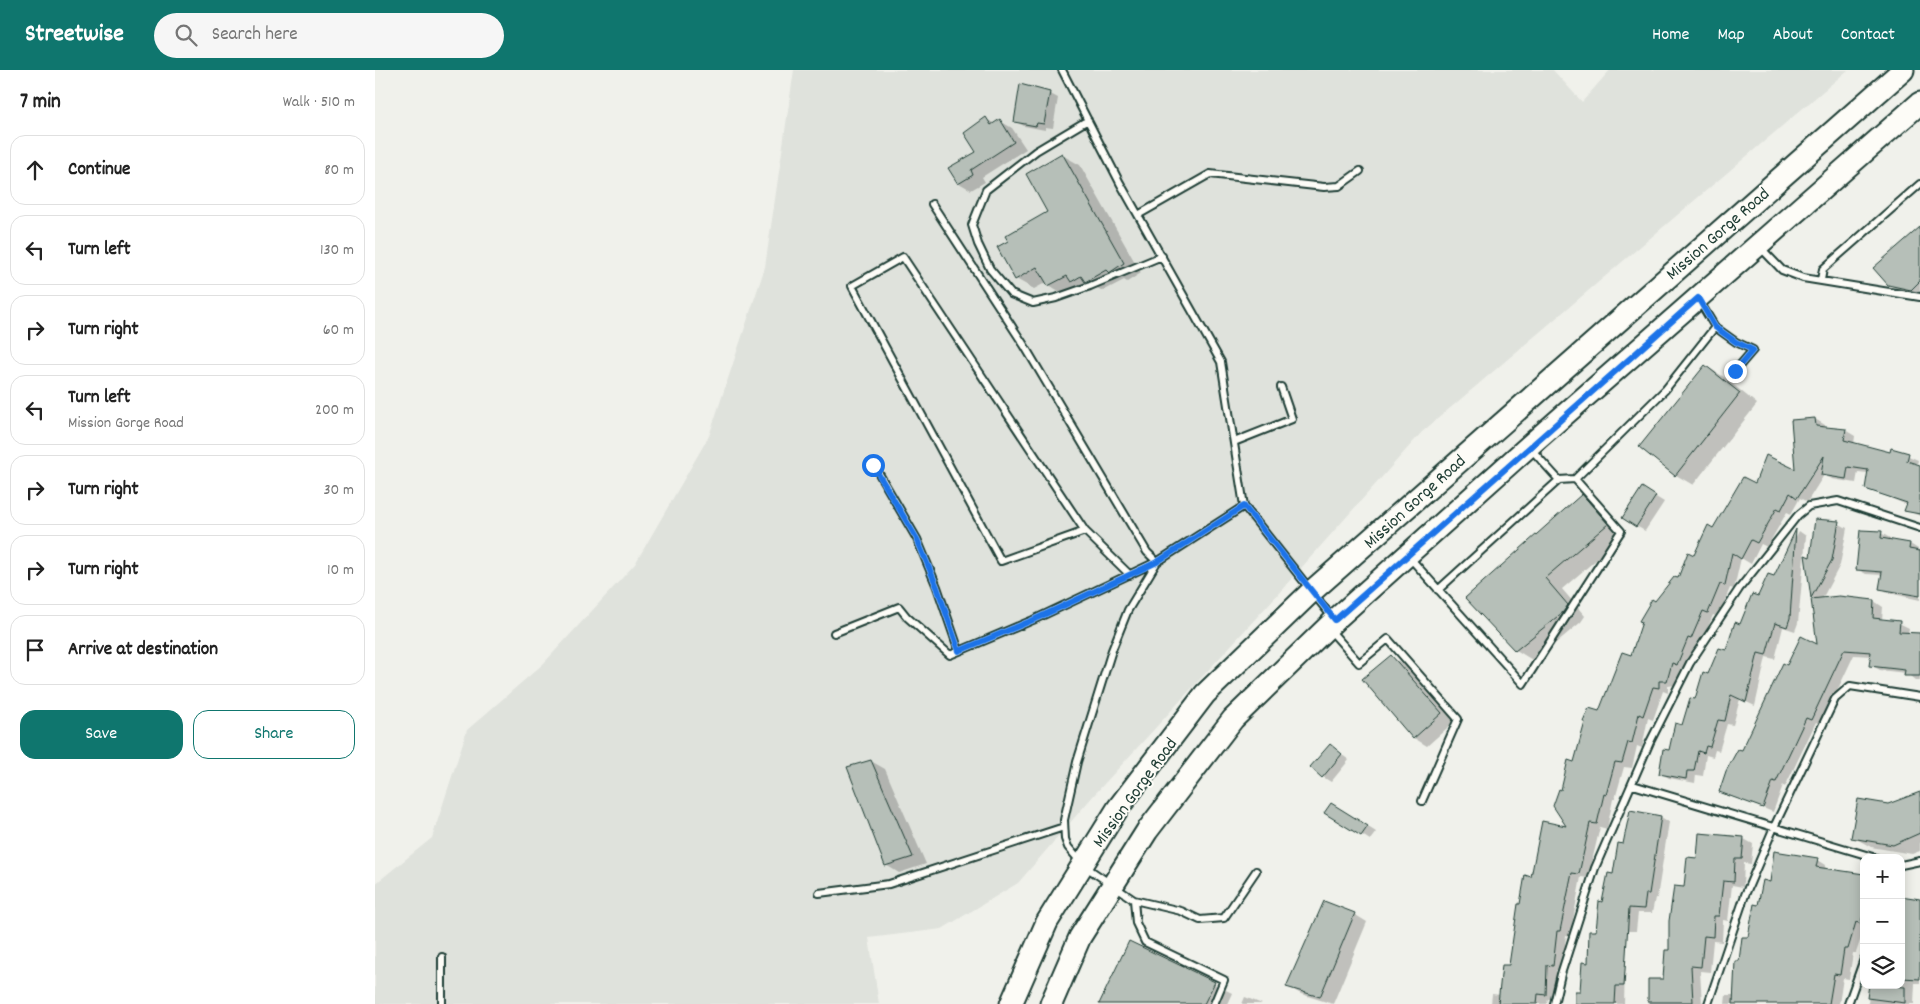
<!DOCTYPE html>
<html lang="en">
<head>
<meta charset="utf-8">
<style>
	body { margin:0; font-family:Dekko,sans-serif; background:#f6f6f6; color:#222 }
	.controls { position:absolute; right:15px; bottom:15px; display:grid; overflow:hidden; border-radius:10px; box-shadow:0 2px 12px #0003 }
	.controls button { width:45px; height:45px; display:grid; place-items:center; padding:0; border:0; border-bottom:1px solid #e0e0e0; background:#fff; color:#222; font:25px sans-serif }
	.stop { position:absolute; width:15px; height:15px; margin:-11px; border:4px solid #1a73e8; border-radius:50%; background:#fff }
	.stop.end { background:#1a73e8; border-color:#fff; box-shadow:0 1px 5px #0008 }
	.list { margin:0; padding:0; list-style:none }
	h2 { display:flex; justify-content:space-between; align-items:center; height:65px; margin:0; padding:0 20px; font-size:21px }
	h2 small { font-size:16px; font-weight:400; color:#767676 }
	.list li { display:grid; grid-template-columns:32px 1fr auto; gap:15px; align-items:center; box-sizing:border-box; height:70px; margin:0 10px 10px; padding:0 10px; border:1px solid #e0e0e0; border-radius:15px }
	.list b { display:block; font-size:19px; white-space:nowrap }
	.list p { margin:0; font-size:16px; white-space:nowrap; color:#767676 }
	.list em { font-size:16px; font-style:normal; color:#767676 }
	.actions { display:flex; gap:10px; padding:15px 20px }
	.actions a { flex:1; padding:11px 0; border:1px solid #0f766e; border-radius:15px; text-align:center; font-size:18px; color:#0f766e }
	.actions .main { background:#0f766e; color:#fff }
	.icon { flex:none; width:28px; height:28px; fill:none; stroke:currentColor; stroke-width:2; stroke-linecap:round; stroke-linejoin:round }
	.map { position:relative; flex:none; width:1545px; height:934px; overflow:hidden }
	header { display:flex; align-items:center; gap:30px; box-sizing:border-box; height:70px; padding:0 25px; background:#0f766e; color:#fff }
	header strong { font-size:24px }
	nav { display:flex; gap:28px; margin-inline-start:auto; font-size:18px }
	.search { width:350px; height:45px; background:#f6f6f6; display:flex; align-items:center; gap:12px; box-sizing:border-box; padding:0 18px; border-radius:28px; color:#767676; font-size:19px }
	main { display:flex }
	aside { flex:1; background:#fff }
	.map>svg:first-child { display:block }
</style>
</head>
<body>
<header>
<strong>Streetwise</strong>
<div class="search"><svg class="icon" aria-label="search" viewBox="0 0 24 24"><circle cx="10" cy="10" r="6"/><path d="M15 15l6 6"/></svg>Search here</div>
<nav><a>Home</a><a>Map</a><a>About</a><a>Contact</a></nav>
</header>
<main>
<aside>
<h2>7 min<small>Walk · 510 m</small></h2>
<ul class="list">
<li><svg class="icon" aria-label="ahead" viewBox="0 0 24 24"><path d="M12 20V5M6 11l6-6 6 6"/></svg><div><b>Continue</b></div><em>80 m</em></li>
<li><svg class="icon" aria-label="left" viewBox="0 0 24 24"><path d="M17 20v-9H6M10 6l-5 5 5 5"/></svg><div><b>Turn left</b></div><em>130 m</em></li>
<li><svg class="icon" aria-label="right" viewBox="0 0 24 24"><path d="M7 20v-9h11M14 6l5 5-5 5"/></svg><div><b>Turn right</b></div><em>60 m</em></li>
<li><svg class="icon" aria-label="left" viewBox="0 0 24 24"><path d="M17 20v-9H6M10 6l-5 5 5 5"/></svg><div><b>Turn left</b><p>Mission Gorge Road</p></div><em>200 m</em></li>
<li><svg class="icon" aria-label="right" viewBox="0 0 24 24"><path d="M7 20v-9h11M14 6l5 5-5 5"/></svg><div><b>Turn right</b></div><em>30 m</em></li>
<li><svg class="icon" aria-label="right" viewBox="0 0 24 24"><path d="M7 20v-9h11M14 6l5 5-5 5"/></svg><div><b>Turn right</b></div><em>10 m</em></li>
<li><svg class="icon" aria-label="arrive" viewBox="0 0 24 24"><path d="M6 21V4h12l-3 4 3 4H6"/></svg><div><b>Arrive at destination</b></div></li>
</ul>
<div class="actions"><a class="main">Save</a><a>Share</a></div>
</aside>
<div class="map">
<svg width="1545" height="934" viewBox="0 0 1545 934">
	<rect width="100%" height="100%" fill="#f0f1eb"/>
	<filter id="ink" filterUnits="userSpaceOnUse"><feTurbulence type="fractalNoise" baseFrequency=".02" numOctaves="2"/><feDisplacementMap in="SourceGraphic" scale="10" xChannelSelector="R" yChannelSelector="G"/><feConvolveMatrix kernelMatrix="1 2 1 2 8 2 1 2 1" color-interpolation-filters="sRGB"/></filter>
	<g filter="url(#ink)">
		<path fill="#dfe2dc" d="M419,0H1178L1207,32L1235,0H1473L1047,362L903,524L719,725L643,813L567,859L494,868L504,934H0V814L57,768L92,660L168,594L260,494L334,366L390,197Z"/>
		<path fill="#0003" d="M646,16L668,20L683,28L678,58L670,57V60L649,56L640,51Z
			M611,49L620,54L625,51L637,58L651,79L607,107L610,112L596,120L584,113L603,83Z
			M687,85L705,95L766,203L752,212L749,210L728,221L722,218L715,222L707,217L692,226L674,215L672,212L659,219L641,209L674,143Z
			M1545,158V227L1532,224L1513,214Z
			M1331,296L1349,307L1382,334L1318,415L1301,405Z
			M1440,349L1450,355V358L1470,360L1480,366L1479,374L1516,383L1517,379L1543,390L1542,395L1545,396V446L1531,440L1532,435L1492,418L1493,403L1483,402L1481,413L1457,409L1449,405L1432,432L1425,428L1416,444L1412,442L1392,477L1386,474L1376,494L1366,488L1359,519L1355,518L1343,547L1338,545L1326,574L1323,572L1311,599L1306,598L1301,615L1293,616V623L1288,621L1278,650L1273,648L1267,678L1262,676L1257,698L1249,697L1240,729H1238L1232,759L1225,757L1213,808L1206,807L1195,866L1191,865L1187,901L1181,900L1180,929H1173L1172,934H1116L1117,924L1125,925L1135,897L1146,836L1157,808L1194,758L1187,721L1225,642L1257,586L1280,532L1303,510L1339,459L1380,414L1422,401Z
			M1276,424L1289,432L1270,461L1261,456Z
			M1207,425L1225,436L1250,465L1187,519L1210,546L1206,552L1159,591L1141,580L1092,528Z
			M1463,453L1472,458L1465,495L1447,529L1499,531L1508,537L1507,550L1524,553L1534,558L1533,564H1545V611L1540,610L1531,603L1505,600L1496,595L1497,586L1479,585L1446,655L1441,652L1410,717L1408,715L1398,742L1345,721L1413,597L1443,576L1441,530L1437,527L1432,487L1436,488Z
			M1424,461L1431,466L1423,553L1420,561L1408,557L1400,589L1391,587L1380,636L1365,629L1358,655L1352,654L1344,681L1340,680L1338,687L1331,685L1328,706L1321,705L1320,713L1294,708L1285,703L1320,631L1366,556L1400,508Z
			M1506,463L1515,468V471L1535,474L1543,479L1545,530L1514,523L1506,518L1508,505L1491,504L1482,499Z
			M1016,587L1029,594L1080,651L1052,676L1039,668Z
			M955,676L974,690L956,712L948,707Z
			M496,691L510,699L551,794L524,803L511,795Z
			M1545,724V781L1537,784L1496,777L1478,767L1513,735Z
			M965,739L1001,762L995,770L951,742Z
			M1286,747L1294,752L1282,828H1280L1277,843H1263L1261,861H1251L1249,934H1201L1222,863L1228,833L1249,775Z
			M1325,764L1369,769L1378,774L1376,794L1369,793L1368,817L1357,815L1353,851L1348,850L1347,872L1338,871L1335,902L1325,901L1327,934H1274V910L1289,911L1310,819L1323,789Z
			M1443,790L1451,795L1450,800L1489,805V859L1481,883H1478L1474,909L1468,908L1464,934H1350L1351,925H1359L1366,893L1384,836L1396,813Z
			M1545,830V913H1540L1539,934H1493L1495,916L1526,915V831Z
			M979,844L992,852L958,934L926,924L912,916Z
			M755,873L857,923L852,934H725Z
			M870,927L887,934H867Z"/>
		<path fill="#b6bfb8" stroke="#1f3d34" d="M645,14L675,22L669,54L662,53L661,56L639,52Z
			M611,47L616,55L625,49L639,72L596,100L598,105L583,114L573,98L601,82L589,63Z
			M687,83L749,193L734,203L731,200L710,212L706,206L696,212L692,206L673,216L662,197L640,210L622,177L633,171L630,166L672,142L651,104Z
			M1545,157V211L1536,220L1513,215L1498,198Z
			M1330,295L1365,323L1300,406L1264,377Z
			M1440,348L1441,356L1471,359L1469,370L1515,382L1516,378L1534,383L1532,391L1545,395V444L1529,441L1532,433L1490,419L1493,400L1473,397L1471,409L1446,405L1449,386L1422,428L1415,423L1406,440L1402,438L1382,473L1376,470L1366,489L1357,483L1350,515L1345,514L1333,543L1328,541L1316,569L1313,568L1302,595L1297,593L1292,611H1284V618L1278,617L1268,646L1264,644L1257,673L1253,672L1247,693L1240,692L1231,725L1229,724L1222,754L1215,753L1204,804L1197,803L1185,861H1182L1178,896L1172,895L1171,925L1163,924L1162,934H1123L1127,895H1134L1143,834H1145L1150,805L1156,807L1167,751L1191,756L1178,736L1184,719L1186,720L1193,690L1199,692L1210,652H1208L1214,638L1224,641L1247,582L1256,585L1267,552L1264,551L1277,529L1280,531L1299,507L1303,508L1313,482L1319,485L1333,455L1338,458L1368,407L1380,413L1391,385L1420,399L1416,350Z
			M1267,417L1281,426L1261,457L1247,448Z
			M1207,424L1233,454L1170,508L1193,535L1188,542L1140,581L1090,528Z
			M1440,449L1464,451L1457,490L1436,528L1430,485L1435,487Z
			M1421,459L1415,548L1412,557L1400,553L1391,585L1383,583L1371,632L1356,625L1350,651L1343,650L1335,677L1331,676L1329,683L1323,681L1319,701H1312L1311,709L1284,704L1288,679L1294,680L1300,653L1307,655L1315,628L1320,629L1328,602L1333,604L1344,578L1351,580L1360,552L1365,554L1377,524L1383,526L1393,504L1399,506Z
			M1485,460L1507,461L1506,468L1535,473L1534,479L1545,481V526L1504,519L1507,502L1481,500Z
			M1464,526L1499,530L1498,548L1525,551L1524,562L1545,563V606H1529L1530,600L1494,596L1496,582L1469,580L1436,650L1431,648L1401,712L1398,711L1388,738L1344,722L1351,701L1363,679L1367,680L1408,593L1412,595L1426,566L1442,574L1436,529Z
			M1016,585L1067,643L1038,669L987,609Z
			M955,674L967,684L947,708L935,697Z
			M496,690L538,787L510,796L472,697Z
			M1545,722V763L1518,775L1476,768L1483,729L1513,734Z
			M956,733L993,756L986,766L949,743Z
			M1255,740L1286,746L1274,824H1271L1269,839L1254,838L1249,916H1241L1240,934H1200V921H1205L1207,892L1213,893L1214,861H1221L1224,831L1227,832L1233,803L1238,804L1243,773L1248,774Z
			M1324,763L1369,767L1367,789H1360L1359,812L1348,811L1344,846H1339L1338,867L1329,866L1326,897L1316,896L1318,932H1273V909H1288L1290,880H1294V851L1299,816L1309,817L1312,787L1322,788Z
			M1399,781L1443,788L1441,797L1489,804V839L1486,854L1481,852L1473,879H1469L1465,905L1459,904L1454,934H1358L1360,891H1364L1367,867H1373L1379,834L1383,835L1388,810L1395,812Z
			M1526,826L1545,829V909L1526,908Z
			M949,831L980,843L945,927L911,917Z
			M754,871L840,912L829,934H724Z
			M1494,915L1530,917V933L1492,928Z"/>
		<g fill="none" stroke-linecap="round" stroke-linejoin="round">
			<defs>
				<path id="lane" d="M687,0L745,113L846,292L869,436L957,547
					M713,50L661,81L611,120L597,155L603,174L615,199L636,224L658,233L681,228L715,216L787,186
					M557,134L649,275L772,482L782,492L869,436
					M763,145L835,104L949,117L964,116L985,101
					M1386,178L1407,200L1428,208L1545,227
					M1446,210L1448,199L1545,114
					M1340,257L1361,272L1378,280L1360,301
					M859,372L917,349L906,317
					M1156,379L1184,410L1200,409
					M499,395L542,469L562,517L584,581
					M710,461L626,491L477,216L528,187L710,461L755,505
					M1035,488L1148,614L1246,461L1200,409L1290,320L1340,257L1325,232
					M782,492L753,540L737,580L702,692L689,750L690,769L693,777L708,795L759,830L761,853L770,872L849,910L839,934
					M1063,520L1184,410
					M955,560L984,593L1013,569L1083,649L1047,731
					M459,563L524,537L532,547L575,585L658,550L781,492
					M1258,715L1501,788
					M1526,795L1545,791
					M444,823L514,814L689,757
					M759,830L806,841L825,850L849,848L881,801
					M67,887V934
					M1179,934L1186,904L1220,798L1275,672L1315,593L1364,519L1423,445L1434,436L1463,431L1545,458
					M1333,934L1370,825L1399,757L1460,629L1475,616L1545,627
					M1473,934L1489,889"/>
				<path id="primary" d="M636,934L672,852L743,738L830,624L936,522L1528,0
					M676,934L705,867L772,761L858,649L960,550L1154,376L1545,33"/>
			</defs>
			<use href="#lane" stroke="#1f3d34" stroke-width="10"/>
			<use href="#primary" stroke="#1f3d34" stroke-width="25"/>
			<use href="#lane" stroke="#fdfcf7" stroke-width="6"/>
			<use href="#primary" stroke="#fdfcf7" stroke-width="21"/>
		</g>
	</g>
	<g fill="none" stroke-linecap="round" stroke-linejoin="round" filter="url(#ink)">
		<path stroke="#1a73e8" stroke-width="6" d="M498,395L542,469L562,517L584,581L658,550L782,492L869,436L960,550L1323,228L1340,257L1361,272L1378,280L1360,301"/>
	</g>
	<g text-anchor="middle" stroke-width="4" stroke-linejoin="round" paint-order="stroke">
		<g font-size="18" fill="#1f3d34" stroke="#fdfcf7">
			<text transform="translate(1342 163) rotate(-41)" y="6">Mission Gorge Road</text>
			<text transform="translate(1039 431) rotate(-42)" y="6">Mission Gorge Road</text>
			<text transform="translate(759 722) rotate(-54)" y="6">Mission Gorge Road</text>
		</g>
	</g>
</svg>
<div class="controls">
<button>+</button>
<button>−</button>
<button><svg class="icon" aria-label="layers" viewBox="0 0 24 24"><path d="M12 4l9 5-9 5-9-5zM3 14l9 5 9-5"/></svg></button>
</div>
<div class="stop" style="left:498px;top:395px"></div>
<div class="stop end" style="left:1360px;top:301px"></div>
</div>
</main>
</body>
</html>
